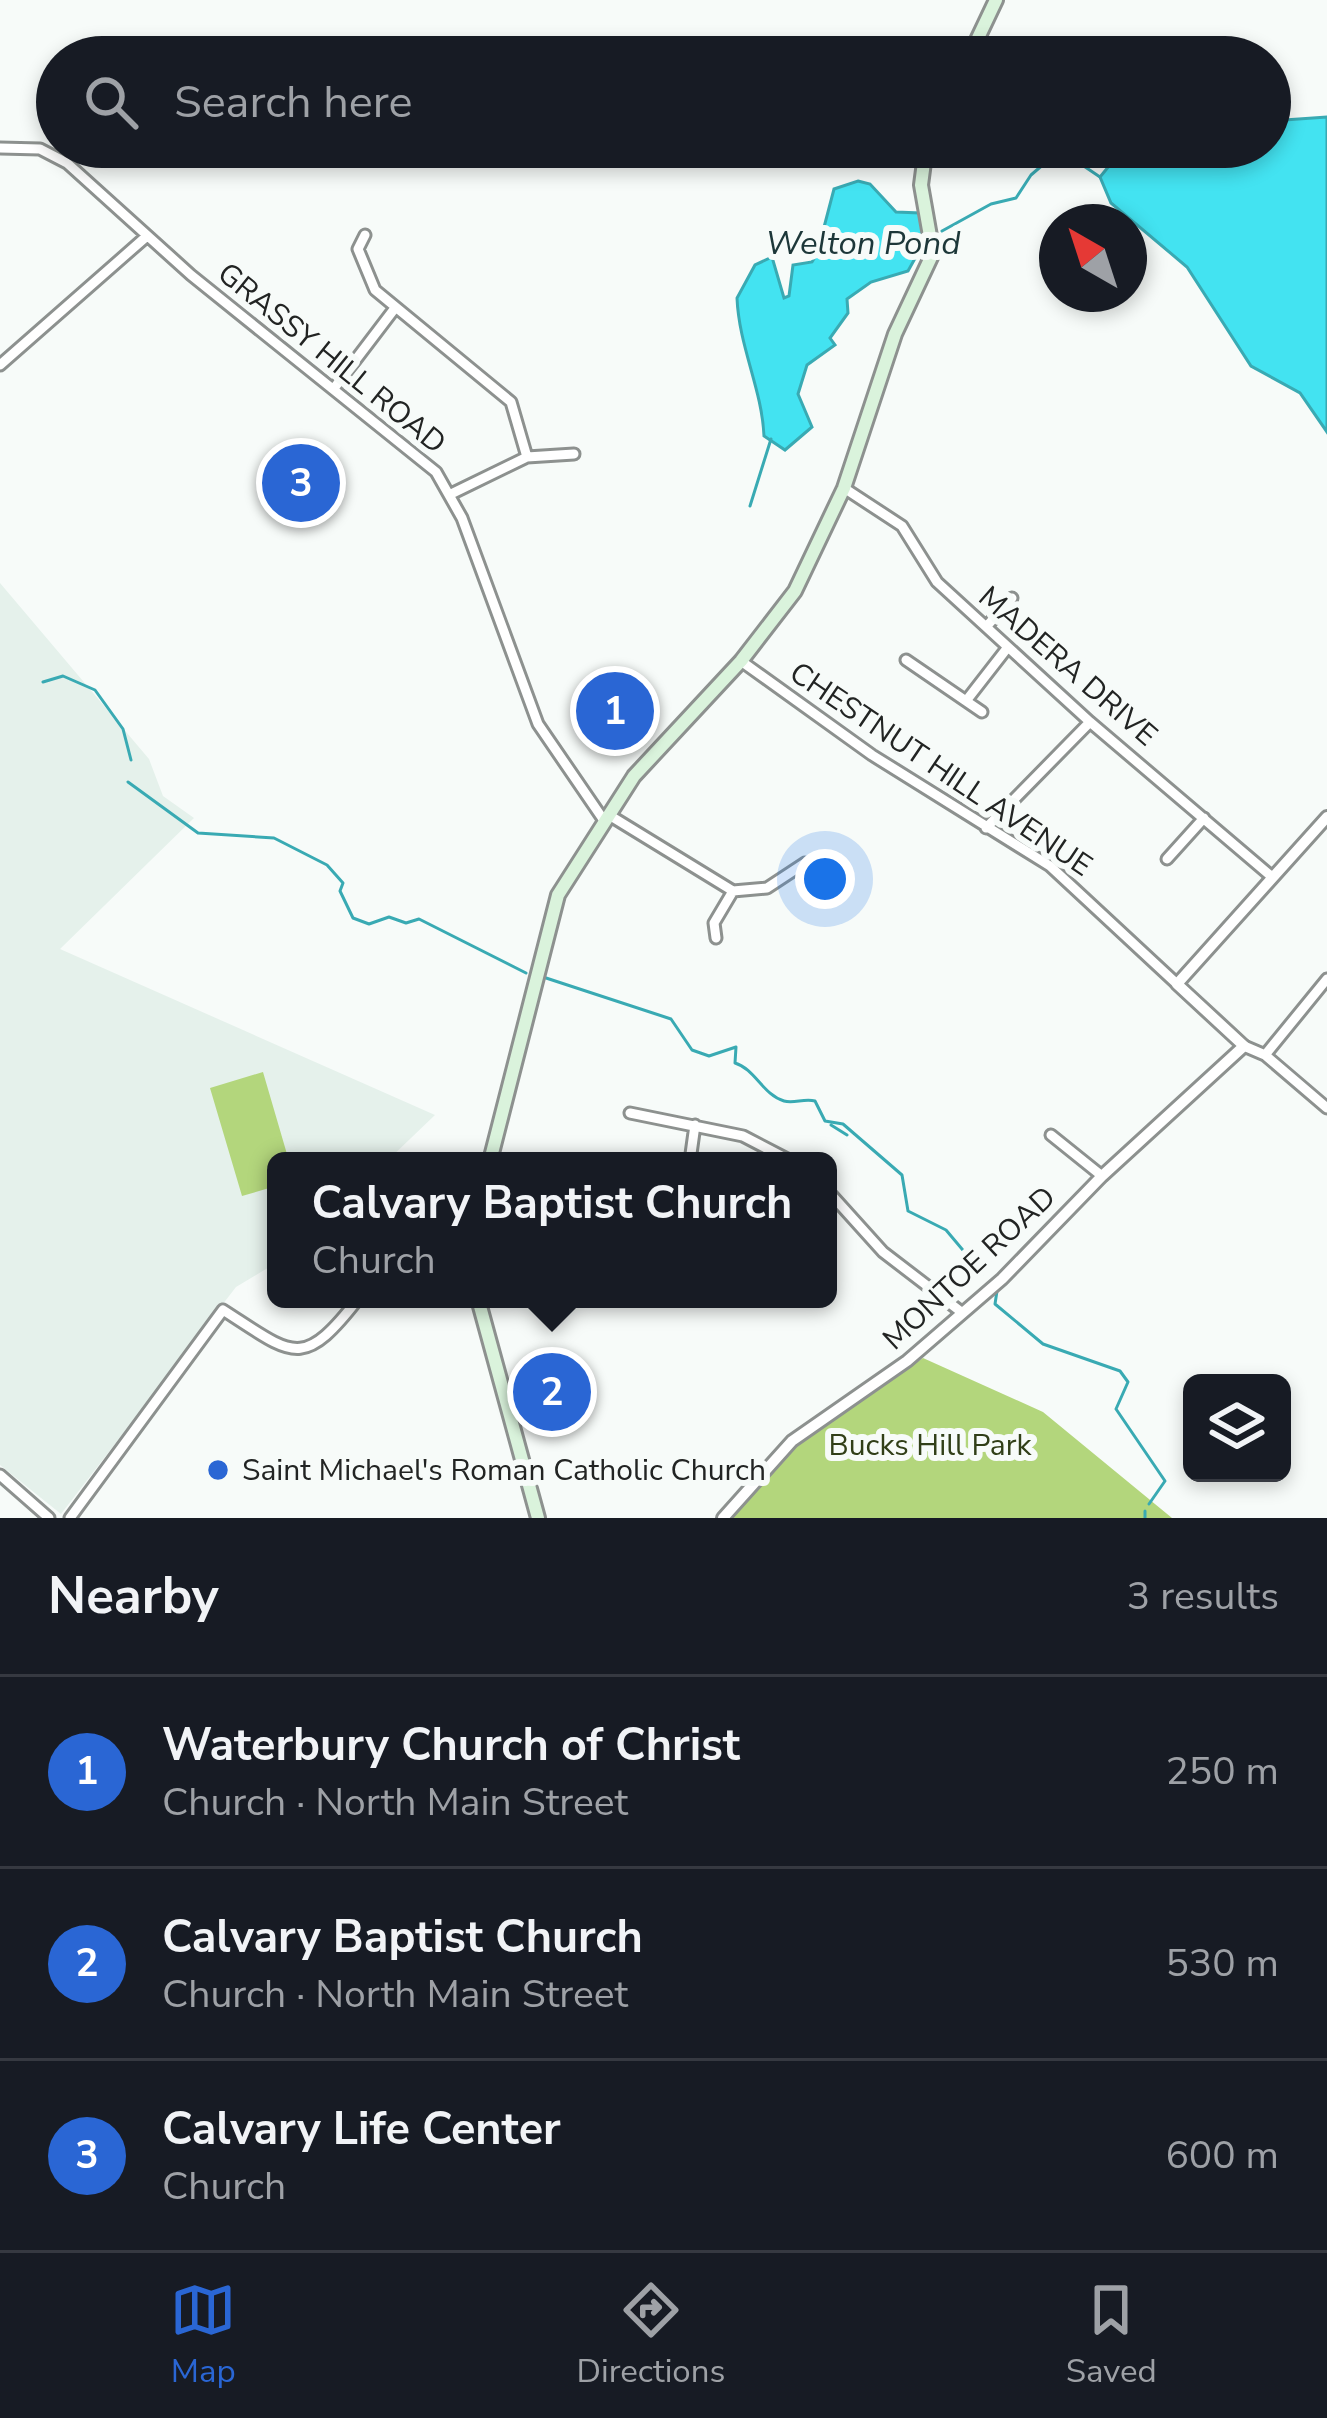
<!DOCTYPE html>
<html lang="en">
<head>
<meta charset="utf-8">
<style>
	body { margin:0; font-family:"Nunito Sans",sans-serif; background:#242831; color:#f1f3f6 }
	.controls { position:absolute; right:36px; bottom:36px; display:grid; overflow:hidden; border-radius:18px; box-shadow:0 6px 18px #0003 }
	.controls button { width:108px; height:108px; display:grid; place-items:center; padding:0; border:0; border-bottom:3px solid #363941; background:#171b24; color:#f1f3f6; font:60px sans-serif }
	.compass { position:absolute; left:1039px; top:204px; width:108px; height:108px; border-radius:50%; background:#171b24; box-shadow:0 6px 18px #0003; rotate:321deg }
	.you { position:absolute; left:825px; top:879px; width:42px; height:42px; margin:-30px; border:9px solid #fff; border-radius:50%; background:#1a73e8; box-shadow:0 0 0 18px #1a73e833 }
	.badge { display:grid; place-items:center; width:78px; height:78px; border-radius:50%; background:#2a66d4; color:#fff; font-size:39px; font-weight:700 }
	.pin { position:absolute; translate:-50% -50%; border:6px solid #fff; box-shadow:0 3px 12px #0006 }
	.popup { position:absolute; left:267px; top:1152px; width:570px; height:156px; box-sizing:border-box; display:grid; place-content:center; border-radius:18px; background:#171b24; filter:drop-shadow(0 3px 9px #0005); font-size:39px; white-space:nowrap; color:#9ea1a6 }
	.popup b { font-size:45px; color:#f1f3f6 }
	.popup::after { content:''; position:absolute; left:50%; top:100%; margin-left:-24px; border:24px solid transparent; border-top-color:#171b24 }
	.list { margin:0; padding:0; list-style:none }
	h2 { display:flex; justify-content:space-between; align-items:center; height:156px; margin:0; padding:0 48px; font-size:51px }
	h2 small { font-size:39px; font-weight:400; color:#9ea1a6 }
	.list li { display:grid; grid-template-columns:78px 1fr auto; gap:36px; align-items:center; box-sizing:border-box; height:192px; padding:0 48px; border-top:3px solid #363941 }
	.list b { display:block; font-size:45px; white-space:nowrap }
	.list p { margin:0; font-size:39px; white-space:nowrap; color:#9ea1a6 }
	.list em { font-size:39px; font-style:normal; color:#9ea1a6 }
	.icon { flex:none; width:66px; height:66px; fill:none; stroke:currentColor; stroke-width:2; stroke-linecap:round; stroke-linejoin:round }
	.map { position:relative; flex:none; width:1327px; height:1518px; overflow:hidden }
	.search { position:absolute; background:#171b24; box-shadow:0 6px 18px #0003; left:36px; right:36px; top:36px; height:132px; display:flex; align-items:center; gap:30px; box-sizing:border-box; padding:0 42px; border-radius:66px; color:#9ea1a6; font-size:45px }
	.sheet { height:732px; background:#171b24 }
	nav { display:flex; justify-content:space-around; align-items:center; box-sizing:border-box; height:168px; border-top:3px solid #363941; background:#171b24; font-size:33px; color:#9ea1a6 }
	nav a { display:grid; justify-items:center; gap:6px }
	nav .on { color:#2a66d4 }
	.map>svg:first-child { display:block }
</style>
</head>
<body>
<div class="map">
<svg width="1327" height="1518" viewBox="0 0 1327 1518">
	<rect width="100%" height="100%" fill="#f7fbf9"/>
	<path fill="#e5f1eb" d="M0,583L149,759L163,796L194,818L60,949L435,1115L387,1161H276V1263L236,1287L61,1514L0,1465Z"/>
	<path fill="#b3d67c" d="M263,1072L289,1161H276V1186L242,1196L210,1088Z
		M923,1358L1043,1412L1172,1518H729L786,1451Z"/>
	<path fill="#43e3f1" stroke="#39aab3" stroke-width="3" d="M1327,117V432L1300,393L1251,366L1187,267L1111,203L1100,177L1118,155L1168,147H1270V121Z
		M858,181L870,184L896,212L920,213L927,237L908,271L871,282L847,299L848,313L830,338L835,345L807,365L798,394L812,427L785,450L764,436C762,389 739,347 737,298L755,265L772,257L784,298L789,296L793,265L812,262L817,254L834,189Z"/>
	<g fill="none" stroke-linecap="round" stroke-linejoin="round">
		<path stroke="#39aab3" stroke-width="3" d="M942,231L991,204L1016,198L1031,175L1060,150L1100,177
			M750,506L771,439
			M43,682L63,676L95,690L123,729L131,760
			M128,782L198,833L274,838L327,865L343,883L340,891L353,918L369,924L389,917L406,923L419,919L526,973
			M543,977L671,1019L692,1050L709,1056L736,1047L735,1063C755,1069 763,1095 784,1101C794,1104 804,1098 815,1101L825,1121L843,1124L902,1175L908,1211L946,1230L983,1274
			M831,1125L847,1135
			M997,1291L995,1304L1043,1344L1120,1371L1128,1382L1116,1409L1165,1481L1149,1504
			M1145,1518V1511"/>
		<defs>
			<path id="minor" d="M0,148L40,149L67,163L191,275L436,472L462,518L538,724L605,822
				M365,235L358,249L375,290L511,402L527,457
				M0,365L147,236
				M335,387L395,308
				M844,488L902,526L937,582L1090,722L1271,876
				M451,494L527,457L574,454
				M986,627L1012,598
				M906,660L982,712
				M741,661L872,755L1050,866L1177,984
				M966,701L1008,647
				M609,815L733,891L767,888L805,863
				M986,828L1090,722
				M1167,859L1204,818
				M716,938L714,923L733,891
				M1244,1046L1265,1055L1327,1108
				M1265,1055L1327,979
				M630,1113L743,1136L791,1161
				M1051,1135L1102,1176
				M690,1161L695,1125
				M828,1191L883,1252L960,1311
				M0,1475L49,1518
				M70,1518L223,1310C293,1355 302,1371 358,1299"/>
			<path id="tertiary" d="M723,1518L792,1441L907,1361L1002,1279L1102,1176L1244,1046L1177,984L1327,817"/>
			<path id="secondary" d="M969,57L996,0
				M490,1161L558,895L634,776L741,661L795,591L844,488L895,334L933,253L921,185L926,147
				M478,1299L538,1518"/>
		</defs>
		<use href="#minor" stroke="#8d918f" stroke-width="15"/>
		<use href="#tertiary" stroke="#8d918f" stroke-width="16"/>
		<use href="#secondary" stroke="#8d918f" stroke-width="18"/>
		<use href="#minor" stroke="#fff" stroke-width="9"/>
		<use href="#tertiary" stroke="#fff" stroke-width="10"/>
		<use href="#secondary" stroke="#daf3dc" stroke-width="12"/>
	</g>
	<circle fill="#2a66d4" stroke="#f7fbf9" stroke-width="4.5" cx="218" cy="1470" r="12"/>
	<g text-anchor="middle" stroke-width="12" stroke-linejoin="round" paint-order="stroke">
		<g font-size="30" fill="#222423" stroke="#f7fbf9">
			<text transform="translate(332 358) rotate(39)" y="10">GRASSY HILL ROAD</text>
			<text transform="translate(1068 666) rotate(41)" y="10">MADERA DRIVE</text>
			<text transform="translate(941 769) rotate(34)" y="10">CHESTNUT HILL AVENUE</text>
			<text transform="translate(969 1268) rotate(-43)" y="10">MONTOE ROAD</text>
		</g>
		<g font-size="30" fill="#313f18" stroke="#f7fbf9">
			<text x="930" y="1455">Bucks Hill Park</text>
		</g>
		<g font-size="30" fill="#222423" stroke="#f7fbf9" text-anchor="start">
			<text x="242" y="1480">Saint Michael's Roman Catholic Church</text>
		</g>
		<g font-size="33" font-style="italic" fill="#1d3739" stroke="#f7fbf9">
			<text x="863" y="254">Welton Pond</text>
		</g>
	</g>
</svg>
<div class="controls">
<button><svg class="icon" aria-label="layers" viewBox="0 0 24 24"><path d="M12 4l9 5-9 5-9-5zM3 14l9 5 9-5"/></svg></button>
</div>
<svg class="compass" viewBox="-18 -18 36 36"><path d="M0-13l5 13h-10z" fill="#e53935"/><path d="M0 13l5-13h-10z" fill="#9ea1a6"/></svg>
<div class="you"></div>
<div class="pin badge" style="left:615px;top:711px">1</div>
<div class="pin badge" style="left:552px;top:1392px">2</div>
<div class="popup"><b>Calvary Baptist Church</b>Church</div>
<div class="pin badge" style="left:301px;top:483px">3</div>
<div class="search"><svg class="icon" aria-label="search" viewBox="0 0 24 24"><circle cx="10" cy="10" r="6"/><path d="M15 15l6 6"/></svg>Search here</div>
</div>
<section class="sheet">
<h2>Nearby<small>3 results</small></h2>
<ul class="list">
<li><span class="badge">1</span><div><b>Waterbury Church of Christ</b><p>Church · North Main Street</p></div><em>250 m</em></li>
<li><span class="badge">2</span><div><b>Calvary Baptist Church</b><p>Church · North Main Street</p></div><em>530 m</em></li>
<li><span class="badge">3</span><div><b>Calvary Life Center</b><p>Church</p></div><em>600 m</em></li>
</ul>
</section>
<nav>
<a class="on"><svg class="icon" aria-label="map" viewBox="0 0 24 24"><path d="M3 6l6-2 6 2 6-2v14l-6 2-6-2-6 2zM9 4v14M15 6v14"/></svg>Map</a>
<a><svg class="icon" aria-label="directions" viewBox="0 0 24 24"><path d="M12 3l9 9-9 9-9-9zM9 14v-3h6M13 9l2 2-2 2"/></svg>Directions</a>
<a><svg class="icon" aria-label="saved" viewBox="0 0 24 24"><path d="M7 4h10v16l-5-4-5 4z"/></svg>Saved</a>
</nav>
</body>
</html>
